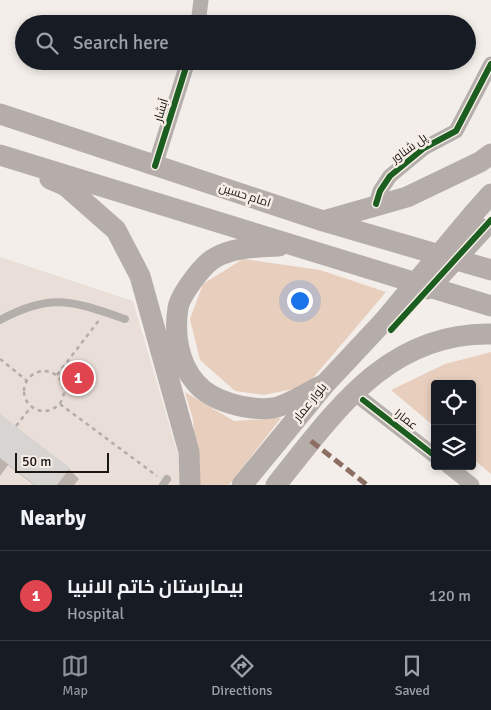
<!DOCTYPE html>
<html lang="en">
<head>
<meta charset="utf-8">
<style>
	body { margin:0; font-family:Signika,Cairo,sans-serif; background:#20242c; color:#f1f3f6 }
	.controls { position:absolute; right:15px; bottom:15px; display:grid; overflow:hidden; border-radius:5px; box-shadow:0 2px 8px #0003 }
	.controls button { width:45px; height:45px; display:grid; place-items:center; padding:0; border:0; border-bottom:1px solid #363941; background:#171b24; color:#f1f3f6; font:25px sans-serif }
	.scale { position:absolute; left:15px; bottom:12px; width:94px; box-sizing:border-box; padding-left:5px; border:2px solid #191614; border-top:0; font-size:14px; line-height:18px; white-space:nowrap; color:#191614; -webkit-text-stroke:4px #f7ede7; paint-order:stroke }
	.you { position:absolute; left:299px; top:300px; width:18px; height:18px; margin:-12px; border:4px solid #fff; border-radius:50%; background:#1a73e8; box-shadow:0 0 0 8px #1a73e833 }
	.badge { display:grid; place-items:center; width:32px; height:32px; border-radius:50%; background:#8c9099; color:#fff; font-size:16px; font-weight:700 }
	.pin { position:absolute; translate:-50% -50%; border:2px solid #fff; box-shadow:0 1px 5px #0006 }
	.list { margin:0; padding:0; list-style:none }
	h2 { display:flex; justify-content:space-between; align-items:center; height:65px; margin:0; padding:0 20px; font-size:21px }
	h2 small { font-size:16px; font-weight:400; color:#9ea1a6 }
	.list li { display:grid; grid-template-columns:32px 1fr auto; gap:15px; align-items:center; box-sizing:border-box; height:90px; padding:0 20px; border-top:1px solid #363941 }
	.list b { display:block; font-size:19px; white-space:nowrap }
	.list p { margin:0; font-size:16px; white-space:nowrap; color:#9ea1a6 }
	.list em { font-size:16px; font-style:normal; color:#9ea1a6 }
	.icon { flex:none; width:28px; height:28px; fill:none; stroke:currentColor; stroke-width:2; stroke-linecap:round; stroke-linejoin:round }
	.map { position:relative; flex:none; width:491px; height:485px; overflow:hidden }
	.search { position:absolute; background:#171b24; box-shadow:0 2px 8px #0003; left:15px; right:15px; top:15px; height:55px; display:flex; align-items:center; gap:12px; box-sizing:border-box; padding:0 18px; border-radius:28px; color:#9ea1a6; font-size:19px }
	.sheet { height:155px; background:#171b24 }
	nav { display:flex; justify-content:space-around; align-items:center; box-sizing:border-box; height:70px; border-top:1px solid #363941; background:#171b24; font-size:14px; color:#9ea1a6 }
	nav a { display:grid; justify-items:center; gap:2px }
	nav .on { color:#8c9099 }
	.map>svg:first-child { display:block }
</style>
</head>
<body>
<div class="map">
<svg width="491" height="485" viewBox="0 0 491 485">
	<rect width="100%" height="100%" fill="#f4eeea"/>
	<path fill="#eadfd8" d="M0,257L133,301L178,455L180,485H0Z"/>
	<path fill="#e7cebd" d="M243,259L320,270L386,292L313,378L303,387L264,395L235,391L200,360L190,319L203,284Z
		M491,352V474L472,458V384H435V427L391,390L445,364Z
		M185,392L234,421L281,418L229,485H198L193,420Z"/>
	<path fill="#0003" d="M0,415L69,469L79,479L74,485H34L8,465L0,476Z"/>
	<path fill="#d8d4d1" d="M0,414L70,468L57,485H35L0,458Z"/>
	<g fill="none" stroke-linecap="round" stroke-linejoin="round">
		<path stroke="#b2ada9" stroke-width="2.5" stroke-dasharray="4 4" stroke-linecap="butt" d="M0,359L26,380
			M24 391a20 20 0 1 1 40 0a20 20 0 1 1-40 0Z
			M57,375L100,319
			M60,404L157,476
			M16,426L31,407"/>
		<path stroke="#b5afab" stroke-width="8" d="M0,320C51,292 73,301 125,319
			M163,485L167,479"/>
		<path stroke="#b5afab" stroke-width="15" d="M198,24L201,0
			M155,166L188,61
			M376,204L380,191L390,176L424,148L456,131L491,64
			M363,400L435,456
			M448,466L472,485"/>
		<path stroke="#b5ada9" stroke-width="21" d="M0,114L323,221L491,270
			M0,155L491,306
			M50,179L66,186L116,230L140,276L189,452L190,485
			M474,213L491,194
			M323,221L407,197L480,162L491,154
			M279,246C258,247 231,247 213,259C202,266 180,295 178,308C174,333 178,363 196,383C212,402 249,411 273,408C287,406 311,390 325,384
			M242,485L325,384L383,322
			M276,485C334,413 387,332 491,334"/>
		<path stroke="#b5ada9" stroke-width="21" d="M428,289L483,229
			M383,322L474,213"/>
		<path stroke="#8d6e63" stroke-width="5" stroke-dasharray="10 5" stroke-linecap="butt" d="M311,441L367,485"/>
		<defs>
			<path id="cycleway" d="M155,166L188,61
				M376,204L380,191L390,176L424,148L456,131L491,64
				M391,330L491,220
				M363,400L435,456"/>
		</defs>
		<use href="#cycleway" stroke="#f7ede7" stroke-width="9"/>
		<use href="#cycleway" stroke="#1b5e20" stroke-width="6"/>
	</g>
	<g text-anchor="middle" stroke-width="5" stroke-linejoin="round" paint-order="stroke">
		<g font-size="12" fill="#191614" stroke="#f7ede7">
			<text transform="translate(161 110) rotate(-73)" y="4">آبشار</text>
			<text transform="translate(409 148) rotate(-36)" y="4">پل شناور</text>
			<text transform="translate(245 195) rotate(18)" y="4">امام حسین</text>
			<text transform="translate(310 402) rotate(-51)" y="4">بلوار عمار</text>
			<text transform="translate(406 419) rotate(38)" y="4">عمار۱</text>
		</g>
	</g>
</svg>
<div class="controls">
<button><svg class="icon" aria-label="locate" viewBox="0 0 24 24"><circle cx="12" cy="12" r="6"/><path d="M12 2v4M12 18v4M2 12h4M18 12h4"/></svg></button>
<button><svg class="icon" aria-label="layers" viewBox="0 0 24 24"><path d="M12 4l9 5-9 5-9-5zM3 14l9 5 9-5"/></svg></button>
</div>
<div class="scale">50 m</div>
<div class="you"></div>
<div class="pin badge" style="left:78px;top:378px;background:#e0444e">1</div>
<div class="search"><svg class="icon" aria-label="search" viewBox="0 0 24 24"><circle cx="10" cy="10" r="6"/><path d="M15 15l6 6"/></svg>Search here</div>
</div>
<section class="sheet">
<h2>Nearby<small></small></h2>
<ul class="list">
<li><span class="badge" style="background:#e0444e">1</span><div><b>بیمارستان خاتم الانبیا</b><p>Hospital</p></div><em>120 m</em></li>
</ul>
</section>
<nav>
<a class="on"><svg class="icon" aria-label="map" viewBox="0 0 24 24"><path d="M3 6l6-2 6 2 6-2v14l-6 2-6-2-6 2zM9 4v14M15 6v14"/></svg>Map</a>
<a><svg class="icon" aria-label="directions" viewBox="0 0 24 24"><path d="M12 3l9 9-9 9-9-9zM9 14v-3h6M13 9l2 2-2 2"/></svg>Directions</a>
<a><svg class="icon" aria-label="saved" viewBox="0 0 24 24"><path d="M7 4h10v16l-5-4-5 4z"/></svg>Saved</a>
</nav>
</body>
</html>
